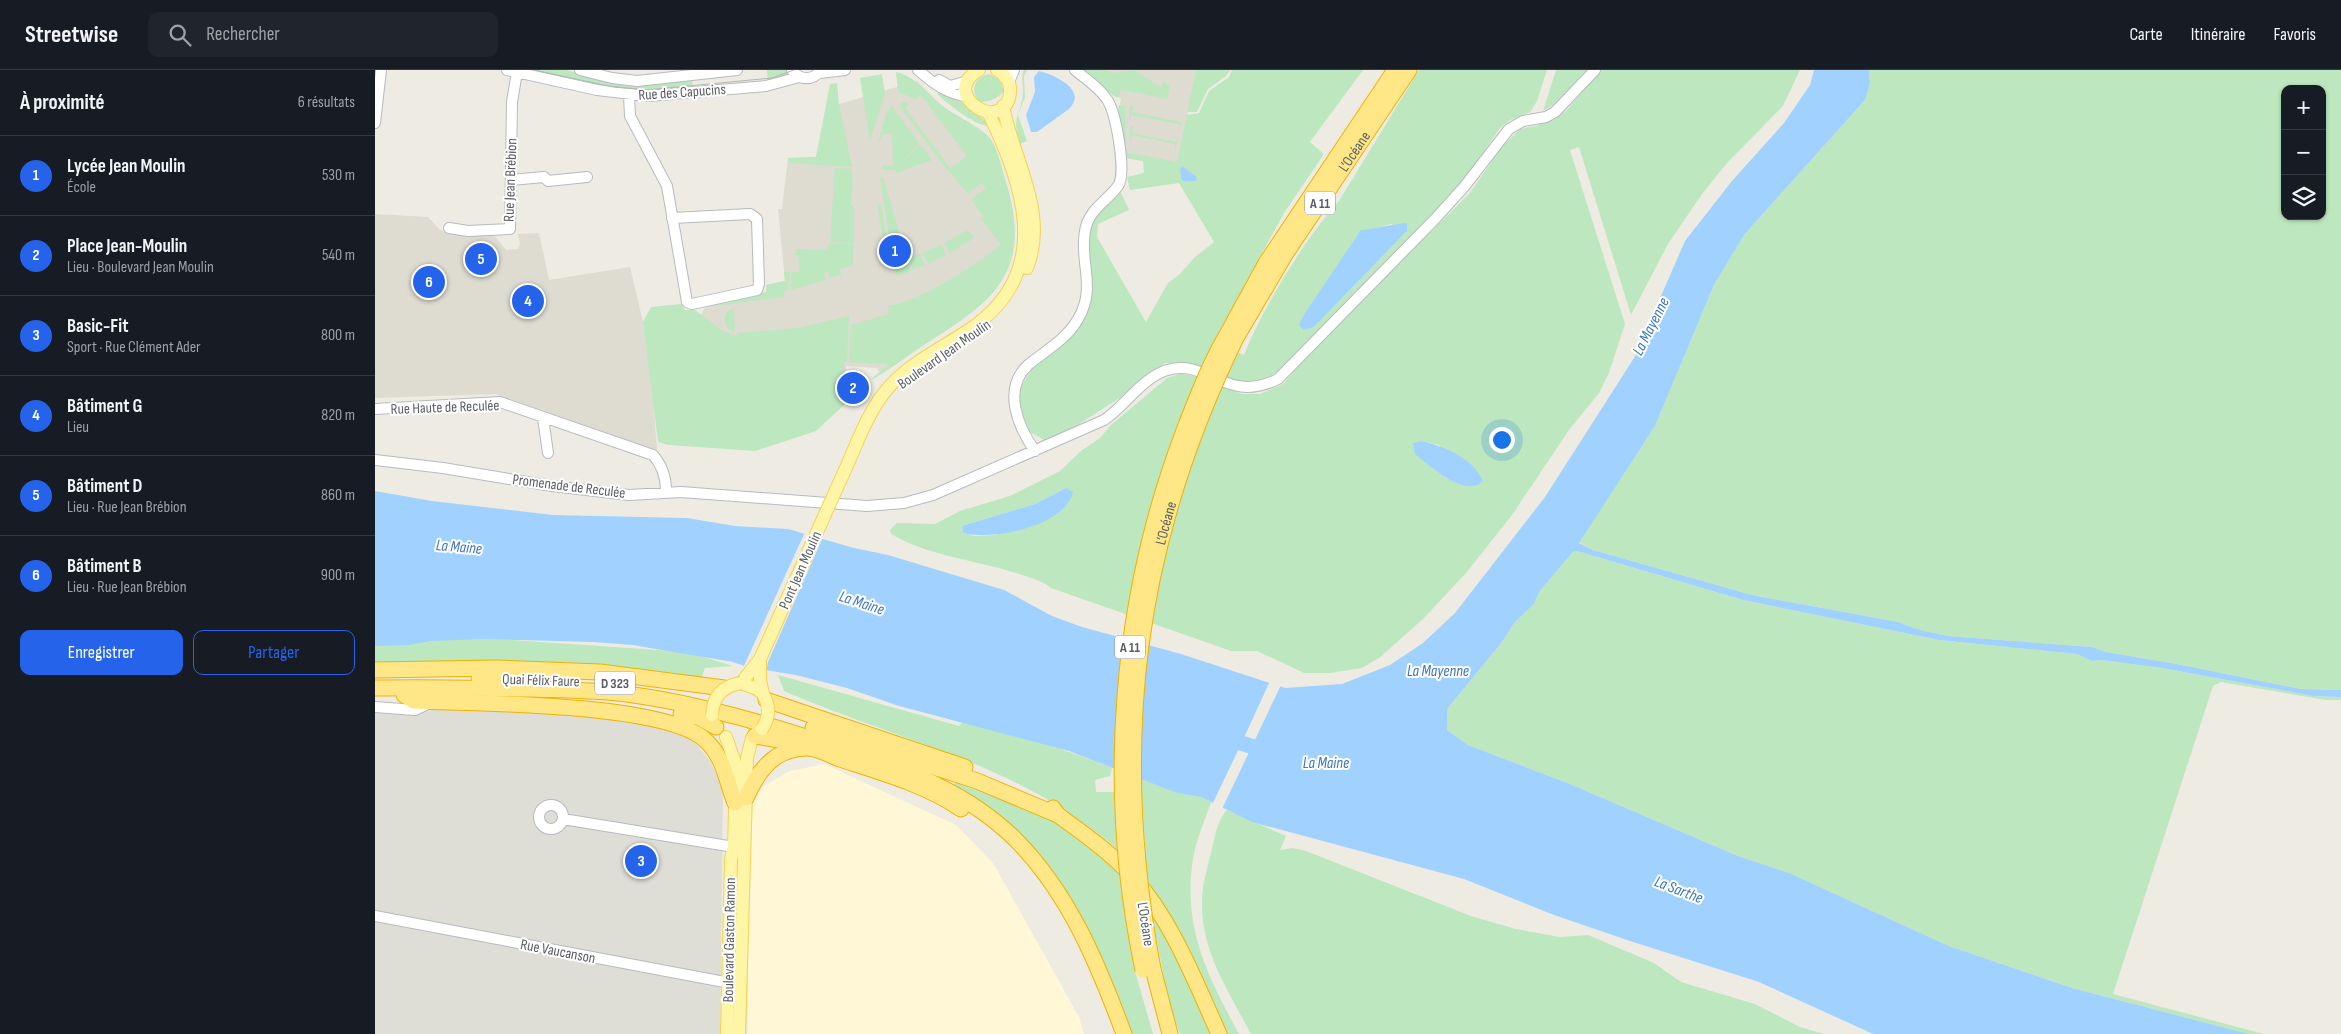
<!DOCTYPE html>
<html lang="fr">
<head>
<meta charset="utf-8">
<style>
	body { margin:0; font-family:"Sofia Sans Condensed",sans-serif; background:#20242c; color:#f1f3f6 }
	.controls { position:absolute; right:15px; top:15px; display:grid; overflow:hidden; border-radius:10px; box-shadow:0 1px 4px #0004 }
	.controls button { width:45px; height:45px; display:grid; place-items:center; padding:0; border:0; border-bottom:1px solid #363941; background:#171b24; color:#f1f3f6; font:25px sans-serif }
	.you { position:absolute; left:1126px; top:369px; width:18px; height:18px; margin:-12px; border:4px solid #fff; border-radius:50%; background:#1a73e8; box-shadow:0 0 0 8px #1a73e833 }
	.badge { display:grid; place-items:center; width:32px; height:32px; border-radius:50%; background:#2563eb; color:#fff; font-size:16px; font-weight:700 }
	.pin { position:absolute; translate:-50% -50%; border:2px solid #fff; box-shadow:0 1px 5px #0006 }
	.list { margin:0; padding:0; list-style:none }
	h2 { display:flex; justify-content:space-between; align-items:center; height:65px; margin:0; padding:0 20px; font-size:21px }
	h2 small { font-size:16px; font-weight:400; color:#9ea1a6 }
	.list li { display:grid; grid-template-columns:32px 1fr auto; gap:15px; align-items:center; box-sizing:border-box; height:80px; padding:0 20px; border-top:1px solid #363941 }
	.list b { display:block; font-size:19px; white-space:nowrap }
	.list p { margin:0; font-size:16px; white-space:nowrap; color:#9ea1a6 }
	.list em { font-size:16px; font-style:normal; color:#9ea1a6 }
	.actions { display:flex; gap:10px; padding:15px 20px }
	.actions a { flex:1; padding:11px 0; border:1px solid #2563eb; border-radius:10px; text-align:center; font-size:18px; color:#2563eb }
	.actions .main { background:#2563eb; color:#fff }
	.icon { flex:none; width:28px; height:28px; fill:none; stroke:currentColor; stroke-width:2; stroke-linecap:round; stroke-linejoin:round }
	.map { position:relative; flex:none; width:1966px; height:964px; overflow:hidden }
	header { display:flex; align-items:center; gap:30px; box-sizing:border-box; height:70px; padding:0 25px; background:#171b24; border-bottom:1px solid #363941 }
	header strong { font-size:24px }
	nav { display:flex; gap:28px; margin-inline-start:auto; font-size:18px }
	.search { width:350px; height:45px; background:#20242c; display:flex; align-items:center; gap:12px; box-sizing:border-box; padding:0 18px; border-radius:10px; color:#9ea1a6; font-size:19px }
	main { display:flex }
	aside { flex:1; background:#171b24 }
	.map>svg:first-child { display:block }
</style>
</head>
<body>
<header>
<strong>Streetwise</strong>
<div class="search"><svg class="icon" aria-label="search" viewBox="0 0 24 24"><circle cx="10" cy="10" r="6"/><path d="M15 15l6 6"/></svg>Rechercher</div>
<nav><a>Carte</a><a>Itinéraire</a><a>Favoris</a></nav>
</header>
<main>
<aside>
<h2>À proximité<small>6 résultats</small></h2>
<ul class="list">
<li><span class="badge">1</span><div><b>Lycée Jean Moulin</b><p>École</p></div><em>530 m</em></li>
<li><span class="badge">2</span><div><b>Place Jean-Moulin</b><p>Lieu · Boulevard Jean Moulin</p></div><em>540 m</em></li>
<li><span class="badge">3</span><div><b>Basic-Fit</b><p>Sport · Rue Clément Ader</p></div><em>800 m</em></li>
<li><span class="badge">4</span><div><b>Bâtiment G</b><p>Lieu</p></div><em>820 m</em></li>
<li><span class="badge">5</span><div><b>Bâtiment D</b><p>Lieu · Rue Jean Brébion</p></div><em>860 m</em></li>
<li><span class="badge">6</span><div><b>Bâtiment B</b><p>Lieu · Rue Jean Brébion</p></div><em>900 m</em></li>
</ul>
<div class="actions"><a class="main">Enregistrer</a><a>Partager</a></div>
</aside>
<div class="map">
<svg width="1966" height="964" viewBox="0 0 1966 964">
	<rect width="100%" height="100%" fill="#eeece2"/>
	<path fill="#fff7d6" d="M449,694L581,755L618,793L704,947L709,964H373V811L377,734L389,716L415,701Z"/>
	<path fill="#deddd6" d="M58,640L147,642L248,649L305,663L322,675L335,691L348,718L345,964H0V643L39,645Z"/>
	<path fill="#dedbd0" d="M708,0H821L802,97L749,88L745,35L746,28L739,26Z
		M542,11L620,88L634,175L523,287L507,301H503L502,298L471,296L469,327L437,360L326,245L331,235L391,222V215L410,211L403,139H407L413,88L441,87L451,38Z
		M0,144L53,147L65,160L83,164L120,166L131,180L143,179L145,174L143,164L164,163L174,210L255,197L268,252L277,317L282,380L120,324L0,328Z"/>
	<path fill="#bde7bf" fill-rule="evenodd" d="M145,0H191L206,4L317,9L318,19L260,23Z
		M392,0H412L417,7L393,13Z
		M649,0H652L649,6L650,27L643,45L652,71L645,74C636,47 645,48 648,24C649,15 645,8 649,0Z
		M708,0H731L739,3L760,0L786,18L788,11L795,16L792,29L746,20L744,27L739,26Z
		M821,0H855L851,6L833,19L822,42H812Z
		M857,0H988L935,72L949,84L909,143L838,273L869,285C887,239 931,167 964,131L1044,0H1172L1162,31L1155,42L1135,50L1125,58L1081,123L910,297L886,312H867L811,293H790L749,325L692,362L669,370L655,362L644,339L643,321L657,299L698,262L716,211L713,167L717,150L745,121L754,140L723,154L722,167L771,252L793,213L805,204L820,187L839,172L804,113L755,120L752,107L769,103L768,91L748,87L740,41L743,40L744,35L750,36L751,82L802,92L812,45L824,43L834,21L854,7ZM1016,154L1032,161L939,257L929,260L996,160Z
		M1181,0H1215L1192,27L1168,41Z
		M1225,0H1425L1408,36L1352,93L1327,124L1293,174L1256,245L1204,77L1195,80L1250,254L1234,303L1224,323L1194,360L1137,445L1091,503L1048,549L1004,588L987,598L955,603H929L882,581H856L676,518C666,510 653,507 641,503C601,490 553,486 516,464L515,460L522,453L560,454L585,441L635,426L685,401L706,381L725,368L737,354L792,308L805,304L820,306L867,324H885L908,314L945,272L1094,124L1127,77L1145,59L1161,56L1191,41ZM1046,371L1064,375L1072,409L1058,398L1038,373ZM691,418L621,465L600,466L588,463L587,456L660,434Z
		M1494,0H1966V620L1926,619L1802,594L1731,582L1717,577L1573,566L1545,560L1523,552L1377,525L1218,480L1204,472L1280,356L1339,215L1369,165L1490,30L1495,13ZM1910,19H1947V146H1910Z
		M521,2C543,7 551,25 569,37C583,47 600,54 613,66C622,74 628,103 632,115C658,204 617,232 549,275C538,282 505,307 495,310L514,294L474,292L476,255L514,244L513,235C539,236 605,192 626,175L606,149L608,147L596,129L611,118L606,113L593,124L573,100L592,86L546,25L541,29L523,22Z
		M507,4L510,23L495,71L485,8Z
		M614,4L624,9L629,21C623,28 615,32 605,32C594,21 599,7 614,4Z
		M462,13L464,34L477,97L415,93L413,88L441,87L455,14Z
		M563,23L588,33L615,55C603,59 572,33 562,24Z
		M528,31L534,34L530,38L552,67L550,69L552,67L575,98L572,100L526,38L525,34Z
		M754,35L758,36L757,42L806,52L805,60L804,54L756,45L754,50Z
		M517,36L544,73L520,100H506L508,95L518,96L517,64H507V69L503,72L512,41Z
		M755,56L758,57L757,63L800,72L803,66L800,80V74L757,65L755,71Z
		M545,74L557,90L521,103L520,100Z
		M460,98L477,99L478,120L476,124V136L479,135V173L455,172Z
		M508,107L528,176L516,179L505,108Z
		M506,133L513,179L510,180L502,134Z
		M593,160L599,168L575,183L569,173Z
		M455,173L478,174V195L465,199L466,205L455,208L453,202L449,203L451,210L415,220L417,202H425L423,185H420L421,179L451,180Z
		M566,175L571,185L553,194L548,183Z
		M529,180L536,201L521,206V197L528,189L527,186L521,187L519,183Z
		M545,184L550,195L537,200L533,188Z
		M409,202H415L413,220L409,221V227L330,237L324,236L392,222L391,215L410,211Z
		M306,234L310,240H320L348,261L362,266V263L423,258L474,246L472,291L469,292L466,325L469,326L470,334L441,361L380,381L294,375L283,372L268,252L276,237Z
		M359,238L360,262L353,259L349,250L352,242Z
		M1202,481L1368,530L1564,570L1702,584L1717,591L1726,590L1787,598L1938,626L1966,627V630H1950L1846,612L1838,616L1738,924L1889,964H1874L1697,918L1574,876L1414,803L1363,786L1195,714L1093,675L1072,660V639L1127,572L1140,552L1159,534L1164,522L1198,482Z
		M94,567L313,582L358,596L330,598L327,607L228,595L0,593V573Z
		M403,605L584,656L587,652C638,664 689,678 737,698L735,706L720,710L721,722H739L742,779C648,695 521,670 409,621Z
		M766,709L803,723L826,727L836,732C831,748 823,765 819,783C806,854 831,903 864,964H851L804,864L772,809Z
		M580,712L672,747L700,764L744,800L760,901L778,964H755L730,897L625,747L579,715Z
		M852,740L911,766L905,780L918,778L931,781L1096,846L1141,859L1185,867L1213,865L1279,893L1306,912L1380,934L1425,957L1449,964H876C854,922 826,882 827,832C827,816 832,799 836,783C840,768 841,752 852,740Z
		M776,840L790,863L838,964H805L794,934Z"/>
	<path fill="#a1d1ff" d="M1439,0H1494L1495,13L1490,30L1369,165L1339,215L1280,356L1204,473L1218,480L1377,525L1523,552L1545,560L1573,566L1717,577L1731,582L1802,594L1926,619L1966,620V627L1938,626L1787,598L1726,590L1717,591L1702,584L1564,570L1368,530L1202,481L1198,482L1164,522L1159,534L1140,552L1127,572L1072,639V660L1093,675L1195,714L1363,786L1414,803L1574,876L1697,918L1874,964H1498L1384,912L1255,871L1179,845L1089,809L877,752L826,727L802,723L694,681L524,636L472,618L421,605L372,597L358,592L257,575L219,572L107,569L56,571L34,575L0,576V421L57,431L178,445L312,448L360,456L413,459L479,478L513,485L629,520L677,546L707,557L806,584L910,618L967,614L1015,595L1048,573L1080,543L1170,427L1259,288L1310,171L1357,111L1409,53L1435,15Z
		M664,1C680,5 713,20 694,39L662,62H656L651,45L660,22L659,7Z
		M807,96L822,107L821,111H807L805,100Z
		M1032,153V161L939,257L929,260L924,255L930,243L986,160C1001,159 1016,154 1032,153Z
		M1046,371C1069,376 1098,388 1108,411C1090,429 1054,395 1040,384L1038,373Z
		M691,418L698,422C691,456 617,471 588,463L587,456L660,434Z"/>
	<path fill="#eeece2" d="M430,462L448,467L393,592L391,603L371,600L368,598Z
		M895,611L906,615L847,739L837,735L867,672L873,674L867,672Z"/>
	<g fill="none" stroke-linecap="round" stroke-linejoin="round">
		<path stroke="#a1d1ff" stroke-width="15" d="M845,666L897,683"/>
		<defs>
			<path id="minor" d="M132,0L222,20L274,26L391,16L424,7
				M205,0L237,8L262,11L362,0
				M417,0C425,11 438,11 446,0
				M543,0C559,14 571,23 593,27
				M444,3L470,0
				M564,10L575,16L593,11
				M634,12L639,0
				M254,25L255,46L292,116L312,232L317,234L382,220L384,214L382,149L375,144L297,148
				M0,53L6,0
				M136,110L169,107L173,111L212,107
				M74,158L93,161L135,159L137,32L142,2
				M0,339L125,332L278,385C287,395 291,408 291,421
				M168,348L173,383
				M660,381C643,357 627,319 653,295C670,281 692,269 703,249C722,217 704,192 710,161C713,140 732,131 743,116C752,103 741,45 733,31C726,19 711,9 700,0
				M0,390L68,398L177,416L254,425L306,422L492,436L529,433L558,425L729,350C750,336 767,308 792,300C834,288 851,335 903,309L1060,149L1089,117L1134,59L1148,51L1171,47L1180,42L1220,0
				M0,637L40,640L57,632
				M164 747a12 12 0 1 1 24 0a12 12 0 1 1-24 0Z
				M188,749L359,777
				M0,846L360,914"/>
			<path id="major" d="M604,0C562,24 629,67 635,23C636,13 631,5 622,0
				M628,36C638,90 674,142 652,198
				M465,411C479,382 492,341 514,317C538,290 572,276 601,255C678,198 648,114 613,42
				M385,589L366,613L382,619L388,624
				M385,589V610L388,624
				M351,667L360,693L361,704L359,777L356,789L352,964
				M364,964L372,688L377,668"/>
			<g id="highway">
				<path d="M850,268L891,193L1020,0"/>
				<path id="s1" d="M861,268L911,183L1034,0"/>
				<path d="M0,600L122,598L225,602L349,618"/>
				<path d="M104,608L151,609"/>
				<path d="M0,618C51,617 102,618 153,619C186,620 220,620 252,624C327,634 399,656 470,680C533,700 592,722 640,769C694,823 723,894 749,964"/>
				<path d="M29,625L39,631C100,633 287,633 329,669C349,686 351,710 360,733"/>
				<path d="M391,630L590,697"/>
				<path d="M306,644L323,647L341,657"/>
				<path d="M438,658L602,711L683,745"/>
				<path d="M380,666L405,670L430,677"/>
				<path d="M371,728C383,701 399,678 432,678C442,678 455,685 465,689C505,702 551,715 586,739"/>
				<path d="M678,738L683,745C709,764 735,782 757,806C797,850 820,911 844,964"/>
				<path d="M778,899L795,964"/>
			</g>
		</defs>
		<use href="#minor" stroke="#b7babf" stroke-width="12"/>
		<use href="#major" stroke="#f6d152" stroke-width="14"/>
		<use href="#highway" stroke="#f0b100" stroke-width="17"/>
		<use href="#minor" stroke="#fff" stroke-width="10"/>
		<use href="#major" stroke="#fff5a6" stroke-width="12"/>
		<use href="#highway" stroke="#ffe788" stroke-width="15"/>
		<path stroke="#b5b6b6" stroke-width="1" d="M159,0L238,17L271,20L397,8L419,0"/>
		<defs>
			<path id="major-bridge" d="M385,589L465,411
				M337,645C338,627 347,616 366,613
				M387,659C395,647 395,636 388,624"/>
			<g id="highway-bridge">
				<path id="s2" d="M778,899C736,673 760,475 861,268"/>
				<path d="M768,900C730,720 744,530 810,358C822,327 834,296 850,268"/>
			</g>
		</defs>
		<use href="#major-bridge" stroke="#f6d152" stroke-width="14" stroke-linecap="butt"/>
		<use href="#highway-bridge" stroke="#f0b100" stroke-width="17" stroke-linecap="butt"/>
		<use href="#major-bridge" stroke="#fff5a6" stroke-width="12"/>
		<use href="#highway-bridge" stroke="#ffe788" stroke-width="15"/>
	</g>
	<g text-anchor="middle" stroke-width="4" stroke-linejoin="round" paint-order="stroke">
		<g fill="#fff" stroke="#8c8e92" stroke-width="1">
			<rect x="930" y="121.5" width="30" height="23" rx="4"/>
			<rect x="740" y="565.5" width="30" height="23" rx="4"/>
			<rect x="220" y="601.5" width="40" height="23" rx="4"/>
		</g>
		<g font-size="14" font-weight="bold" fill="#5a5e63">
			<text x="945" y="138">A 11</text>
			<text x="755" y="582">A 11</text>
			<text x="240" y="618">D 323</text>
		</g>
		<g font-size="15" fill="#5a5e63" stroke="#fff">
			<text transform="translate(307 22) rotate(-4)" y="5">Rue des Capucins</text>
			<text dy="5" stroke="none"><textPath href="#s1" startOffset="221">L’Océane</textPath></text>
			<text transform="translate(135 110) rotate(-88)" y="5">Rue Jean Brébion</text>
			<text transform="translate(569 284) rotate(-35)" y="5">Boulevard Jean Moulin</text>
			<text transform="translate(70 337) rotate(-2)" y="5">Rue Haute de Reculée</text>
			<text transform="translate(194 416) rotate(7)" y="5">Promenade de Reculée</text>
			<text dy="5" stroke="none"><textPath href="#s2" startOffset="450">L’Océane</textPath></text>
			<text transform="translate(425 500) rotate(-66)" y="5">Pont Jean Moulin</text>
			<text transform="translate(166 610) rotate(2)" y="5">Quai Félix Faure</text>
			<text transform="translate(771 854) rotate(81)" y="5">L’Océane</text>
			<text transform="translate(354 870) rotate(-89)" y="5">Boulevard Gaston Ramon</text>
			<text transform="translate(183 881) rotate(11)" y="5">Rue Vaucanson</text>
		</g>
		<g font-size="16" font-style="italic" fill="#3d75be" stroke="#fff">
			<text transform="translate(1275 256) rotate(-63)" y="6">La Mayenne</text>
			<text transform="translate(84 476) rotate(5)" y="6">La Maine</text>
			<text transform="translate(487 532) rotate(18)" y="6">La Maine</text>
			<text x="1063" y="606">La Mayenne</text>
			<text x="951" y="698">La Maine</text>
			<text transform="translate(1304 819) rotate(21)" y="6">La Sarthe</text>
		</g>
	</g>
</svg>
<div class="controls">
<button>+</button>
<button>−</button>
<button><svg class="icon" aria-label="layers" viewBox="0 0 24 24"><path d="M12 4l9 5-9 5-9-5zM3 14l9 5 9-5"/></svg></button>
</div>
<div class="you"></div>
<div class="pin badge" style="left:520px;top:181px">1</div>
<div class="pin badge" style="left:478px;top:318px">2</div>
<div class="pin badge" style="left:266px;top:791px">3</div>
<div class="pin badge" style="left:153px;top:231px">4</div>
<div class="pin badge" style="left:106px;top:189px">5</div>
<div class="pin badge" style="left:54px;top:212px">6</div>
</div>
</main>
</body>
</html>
